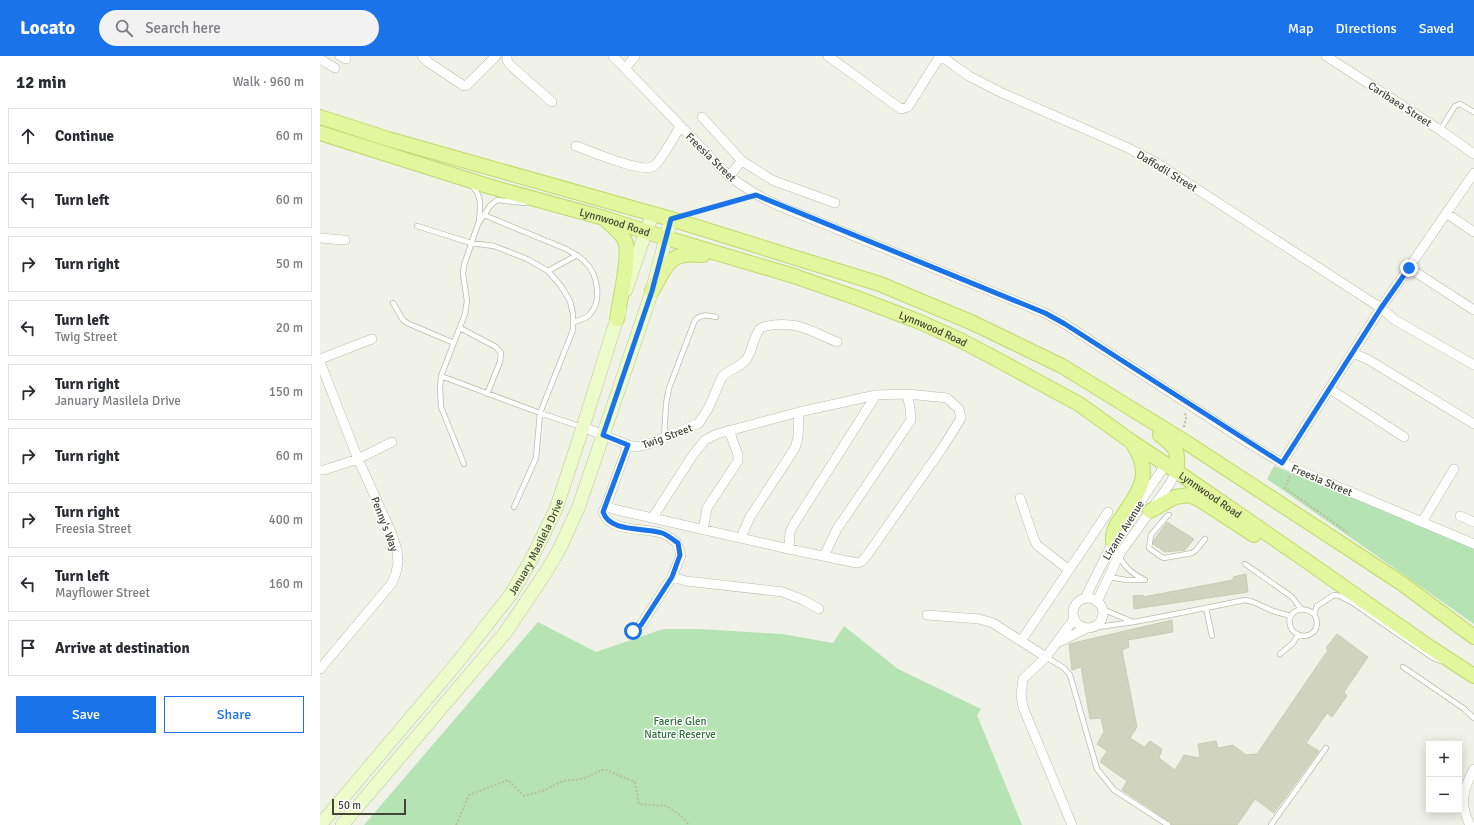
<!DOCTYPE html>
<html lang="en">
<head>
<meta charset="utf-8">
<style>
	body { margin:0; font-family:Signika,sans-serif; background:#f2f2f3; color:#2b2b33 }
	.controls { position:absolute; right:12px; bottom:12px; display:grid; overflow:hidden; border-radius:0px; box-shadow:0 2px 10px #0003 }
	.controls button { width:36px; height:36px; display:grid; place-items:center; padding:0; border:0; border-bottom:1px solid #e1e1e2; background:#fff; color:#2b2b33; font:20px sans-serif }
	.scale { position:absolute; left:12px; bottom:10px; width:74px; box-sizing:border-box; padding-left:4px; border:2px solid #434537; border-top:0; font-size:11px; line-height:14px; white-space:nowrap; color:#434537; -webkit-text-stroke:3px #fff; paint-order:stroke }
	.stop { position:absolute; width:12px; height:12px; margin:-9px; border:3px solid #1a73e8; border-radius:50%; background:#fff }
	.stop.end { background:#1a73e8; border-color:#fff; box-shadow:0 1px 4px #0008 }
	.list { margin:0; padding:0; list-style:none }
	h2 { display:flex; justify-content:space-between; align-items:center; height:52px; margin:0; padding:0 16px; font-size:17px }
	h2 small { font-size:13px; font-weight:400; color:#7c7c81 }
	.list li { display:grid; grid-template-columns:26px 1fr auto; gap:12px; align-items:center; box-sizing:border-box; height:56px; margin:0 8px 8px; padding:0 8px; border:1px solid #e1e1e2; border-radius:0px }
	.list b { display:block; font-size:15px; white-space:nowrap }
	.list p { margin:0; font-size:13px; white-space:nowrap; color:#7c7c81 }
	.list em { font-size:13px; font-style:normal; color:#7c7c81 }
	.actions { display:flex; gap:8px; padding:12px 16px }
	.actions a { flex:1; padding:9px 0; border:1px solid #1a73e8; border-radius:0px; text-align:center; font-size:14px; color:#1a73e8 }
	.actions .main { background:#1a73e8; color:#fff }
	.icon { flex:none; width:22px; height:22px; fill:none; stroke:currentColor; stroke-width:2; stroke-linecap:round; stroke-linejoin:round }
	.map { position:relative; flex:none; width:1154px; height:769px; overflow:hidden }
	header { display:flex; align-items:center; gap:24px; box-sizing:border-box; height:56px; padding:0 20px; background:#1a73e8; color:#fff }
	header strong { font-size:19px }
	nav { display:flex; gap:22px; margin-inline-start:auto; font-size:14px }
	.search { width:280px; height:36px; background:#f2f2f3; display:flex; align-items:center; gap:10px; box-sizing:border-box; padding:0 14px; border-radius:22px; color:#7c7c81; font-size:15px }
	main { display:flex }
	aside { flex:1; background:#fff }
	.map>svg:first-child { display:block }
</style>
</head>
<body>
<header>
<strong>Locato</strong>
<div class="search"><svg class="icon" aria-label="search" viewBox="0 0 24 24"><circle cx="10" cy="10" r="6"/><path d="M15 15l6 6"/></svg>Search here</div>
<nav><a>Map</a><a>Directions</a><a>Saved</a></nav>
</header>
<main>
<aside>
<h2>12 min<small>Walk · 960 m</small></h2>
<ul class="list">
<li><svg class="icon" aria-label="ahead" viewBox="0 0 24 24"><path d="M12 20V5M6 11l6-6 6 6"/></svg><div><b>Continue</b></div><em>60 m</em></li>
<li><svg class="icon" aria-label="left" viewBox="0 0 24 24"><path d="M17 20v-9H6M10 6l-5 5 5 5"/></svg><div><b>Turn left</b></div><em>60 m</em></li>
<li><svg class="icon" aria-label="right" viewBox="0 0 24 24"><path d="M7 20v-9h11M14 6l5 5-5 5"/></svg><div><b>Turn right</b></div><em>50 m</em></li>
<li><svg class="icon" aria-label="left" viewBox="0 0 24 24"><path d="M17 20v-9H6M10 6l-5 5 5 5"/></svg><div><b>Turn left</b><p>Twig Street</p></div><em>20 m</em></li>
<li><svg class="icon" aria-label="right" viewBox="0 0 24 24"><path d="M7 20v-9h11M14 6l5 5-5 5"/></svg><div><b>Turn right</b><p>January Masilela Drive</p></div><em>150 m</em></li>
<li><svg class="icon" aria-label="right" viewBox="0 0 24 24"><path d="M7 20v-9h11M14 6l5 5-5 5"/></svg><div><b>Turn right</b></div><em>60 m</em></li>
<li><svg class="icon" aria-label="right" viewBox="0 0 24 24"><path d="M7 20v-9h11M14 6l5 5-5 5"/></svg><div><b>Turn right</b><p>Freesia Street</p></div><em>400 m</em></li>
<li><svg class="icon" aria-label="left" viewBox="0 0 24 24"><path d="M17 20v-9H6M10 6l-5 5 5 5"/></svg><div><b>Turn left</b><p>Mayflower Street</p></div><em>160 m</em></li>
<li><svg class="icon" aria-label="arrive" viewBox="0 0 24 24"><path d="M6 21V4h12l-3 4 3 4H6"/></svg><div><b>Arrive at destination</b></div></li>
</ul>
<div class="actions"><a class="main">Save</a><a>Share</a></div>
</aside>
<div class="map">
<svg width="1154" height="769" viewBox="0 0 1154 769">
	<rect width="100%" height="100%" fill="#f0f2e8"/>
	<path fill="#b5e3b4" d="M954,410L1154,492V568L947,423Z
		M218,566L276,596L343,573H380L462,578L513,587L524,570L578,613L661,653L657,659L702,769H44Z"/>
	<path fill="#d0d3be" stroke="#c9cdb2" d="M847,466L874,483L865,494L845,496L833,488L834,484Z
		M926,518L928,536L814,553L813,540L823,539V541L913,524V521Z
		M852,564L853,576L808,584L809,591L802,594L817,671L810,682L824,691L830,685L842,693L839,702L855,714L864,699L880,702L878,688L896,685L898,692L913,689L926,699L937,698L1008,594L1006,592L1017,578L1048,601L1024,636L1027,640L1012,661L1007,657L986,687L999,695L954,757L935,743L917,769H852L850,766L802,734L807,725L780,706L787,695L777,688L784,676L781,662L770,663L761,611L752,614L749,588Z"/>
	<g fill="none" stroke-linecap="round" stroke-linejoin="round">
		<defs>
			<path id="service" d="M1120,74L1135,50L1140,48L1154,56
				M152,130C163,141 160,152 159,166
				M205,147L177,144L170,150L158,168L144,209L143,218L147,245L145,258L121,320L220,357L262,371
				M164,159L246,193C253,197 261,201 266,207C278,219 282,245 270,258C266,263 260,264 254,266
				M97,170L151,187L174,190L207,203L228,215L241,230L250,245L253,258V274L220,357L216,402L194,451
				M228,215L257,199
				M73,247L83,264L87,267L134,287
				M140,272L176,291L181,297L180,306L167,338
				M121,320L120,331L121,351L144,408
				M344,382L346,348L349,332L375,264C382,258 388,259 396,261
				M849,459L847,460L831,479L829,492L840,500L844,502L872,497L876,494L885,483
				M799,500C806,513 813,518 825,524
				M925,508L972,541L981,553
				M789,521L806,524H823
				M886,552L925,544L933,546L953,555L971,560
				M782,553L813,566
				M994,558C980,547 963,558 972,574C986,588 1004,574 994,558L997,550L1014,539L1020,540L1033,547L1113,602L1121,605
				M771,572L814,566L886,552L892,580
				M960,598L973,587L978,579
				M726,601L744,612L750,619L777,713L794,734L848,769
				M1083,611L1143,652L1154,662
				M951,769L1006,692"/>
			<path id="minor" d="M20,0L26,3
				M102,0L108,6L144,30L147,29L176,0
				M187,0V4L190,9L232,46
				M293,0L404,115C420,130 438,140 457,149L725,257L745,268L930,388L962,407L1154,488
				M508,0L581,53L588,51L620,0
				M621,0L649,20L680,36L806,91L835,106L1061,252L1075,264L1154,309
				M1006,0L1120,74L1154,98
				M0,3L15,12
				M305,13L315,0
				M382,61L422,105
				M256,90C270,95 323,118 334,110C341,105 355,79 360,71
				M409,120L422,105L452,124L515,147
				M1126,157L1154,176
				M0,182L25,184
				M1089,212L1154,254
				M1033,297L1049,304L1154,368
				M0,303L52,283
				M0,306L38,403L72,478L77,494L78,506L76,517L72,527L0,613
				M1010,333L1084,381
				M263,371L308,389L317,391L328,388L379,367L388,353L402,321C409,314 418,312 425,305C433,296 432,284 439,274C445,267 468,268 477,270C489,272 506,282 517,286
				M308,389L286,450L293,453L469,493L537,507L542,505L548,498L623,391L641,362L639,353L627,342L587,338L556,339L479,356L397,378L385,384L373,399L333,461
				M962,407L1061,252L1154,117
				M0,414H4L38,403L72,386
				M700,442L714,483L717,489L749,514
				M286,450L283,456C290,477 324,471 341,477C348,479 352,483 357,487L361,499L352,521L321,569L313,575
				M1140,460L1154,466
				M1102,466L1134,413
				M383,474L387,452L418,405V399L409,374
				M421,481L430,461L475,392L478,382L479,356
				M469,493L470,476L474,468L556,339
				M504,500L517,473L591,364L590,352L587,338
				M352,521L366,525L463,536L483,544L499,553
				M765,542L793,486L846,408
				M753 557a15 15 0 1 1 30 0a15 15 0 1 1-30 0Z
				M777,546L799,499L851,426L856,415
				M607,559L659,563L673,567L726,601
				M701,585L788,456
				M739,586L767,572
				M752,769L703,651L701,639L703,623L726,601L754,563
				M1150,769C1139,748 1143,733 1154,713"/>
			<g id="secondary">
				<path d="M306,234L326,175L333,158"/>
				<path id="s1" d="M0,769L137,607L191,538L210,506L236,453L263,371L300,253"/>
				<path d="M22,769L185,577L226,516L240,492L259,450L323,262L332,235L351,163"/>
			</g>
			<g id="primary">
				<path d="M0,61L68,83L351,163L560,228L653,267L742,310L867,387L1034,496L1084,529L1154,581"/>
				<path id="s2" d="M0,77L171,131L284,162L346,182L474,220L537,242L600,266L640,284L678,304L759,348L812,386L856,415L978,499L1105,588L1154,620"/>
				<path d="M286,164C292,170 301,176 305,185C311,199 299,246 297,263"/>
				<path d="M332,235C348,207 348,196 383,199"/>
				<path d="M840,379C855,390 860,396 856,415"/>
				<path d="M830,455L855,441L869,439L880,444L934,479"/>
				<path d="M793,486C792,476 796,469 802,461C820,434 833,418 813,388"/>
			</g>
		</defs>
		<use href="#service" stroke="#b9bdab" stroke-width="6"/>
		<use href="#minor" stroke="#b9bdab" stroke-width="10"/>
		<use href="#secondary" stroke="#bcc897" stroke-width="14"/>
		<use href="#primary" stroke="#c2d96e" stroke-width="16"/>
		<path stroke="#b8bd9d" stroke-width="2" stroke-dasharray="2 2" stroke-linecap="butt" d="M372,157L425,142
			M864,371L866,363L865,356
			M970,420L965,432L1027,476
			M136,769L149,739L188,724L204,740L225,734L243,725L263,723L284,713L315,726L319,748L347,750L361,760L369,769"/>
		<use href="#service" stroke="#fff" stroke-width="4.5"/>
		<use href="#minor" stroke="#fff" stroke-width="9"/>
		<use href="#secondary" stroke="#edfaca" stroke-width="13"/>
		<use href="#primary" stroke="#e1f69d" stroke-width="14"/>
	</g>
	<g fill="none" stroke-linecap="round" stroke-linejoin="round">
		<path stroke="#1a73e8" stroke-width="5" d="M313,575L321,569L352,521L360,499L358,487C352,483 348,479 342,477C324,471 290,477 283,456L308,389L283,379L332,235L351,163L436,139L725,257L745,268L962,407L1061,252L1089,212"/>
	</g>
	<g text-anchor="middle" stroke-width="3" stroke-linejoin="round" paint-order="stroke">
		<g font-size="11" fill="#434537" stroke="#fff">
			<text transform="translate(1080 48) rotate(33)" y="4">Caribaea Street</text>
			<text transform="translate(391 101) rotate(44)" y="4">Freesia Street</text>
			<text transform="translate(847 115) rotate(31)" y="4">Daffodil Street</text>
			<text dy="4" stroke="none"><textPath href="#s2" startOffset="308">Lynnwood Road</textPath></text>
			<text dy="4" stroke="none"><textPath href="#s2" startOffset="644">Lynnwood Road</textPath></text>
			<text transform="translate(347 380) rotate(-20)" y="4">Twig Street</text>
			<text transform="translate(1002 424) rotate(23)" y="4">Freesia Street</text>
			<text dy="4" stroke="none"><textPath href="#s2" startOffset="968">Lynnwood Road</textPath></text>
			<text transform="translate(65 468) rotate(69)" y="4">Penny's Way</text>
			<text transform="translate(803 474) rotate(-58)" y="4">Lizann Avenue</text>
			<text dy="4" stroke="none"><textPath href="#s1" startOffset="353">January Masilela Drive</textPath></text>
		</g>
		<g font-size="11" fill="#2f7239" stroke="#fff">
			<text x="360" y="669">Faerie Glen<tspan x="360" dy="13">Nature Reserve</tspan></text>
		</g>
	</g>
</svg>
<div class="controls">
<button>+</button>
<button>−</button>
</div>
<div class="scale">50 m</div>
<div class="stop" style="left:313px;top:575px"></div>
<div class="stop end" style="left:1089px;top:212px"></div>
</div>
</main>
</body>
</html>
